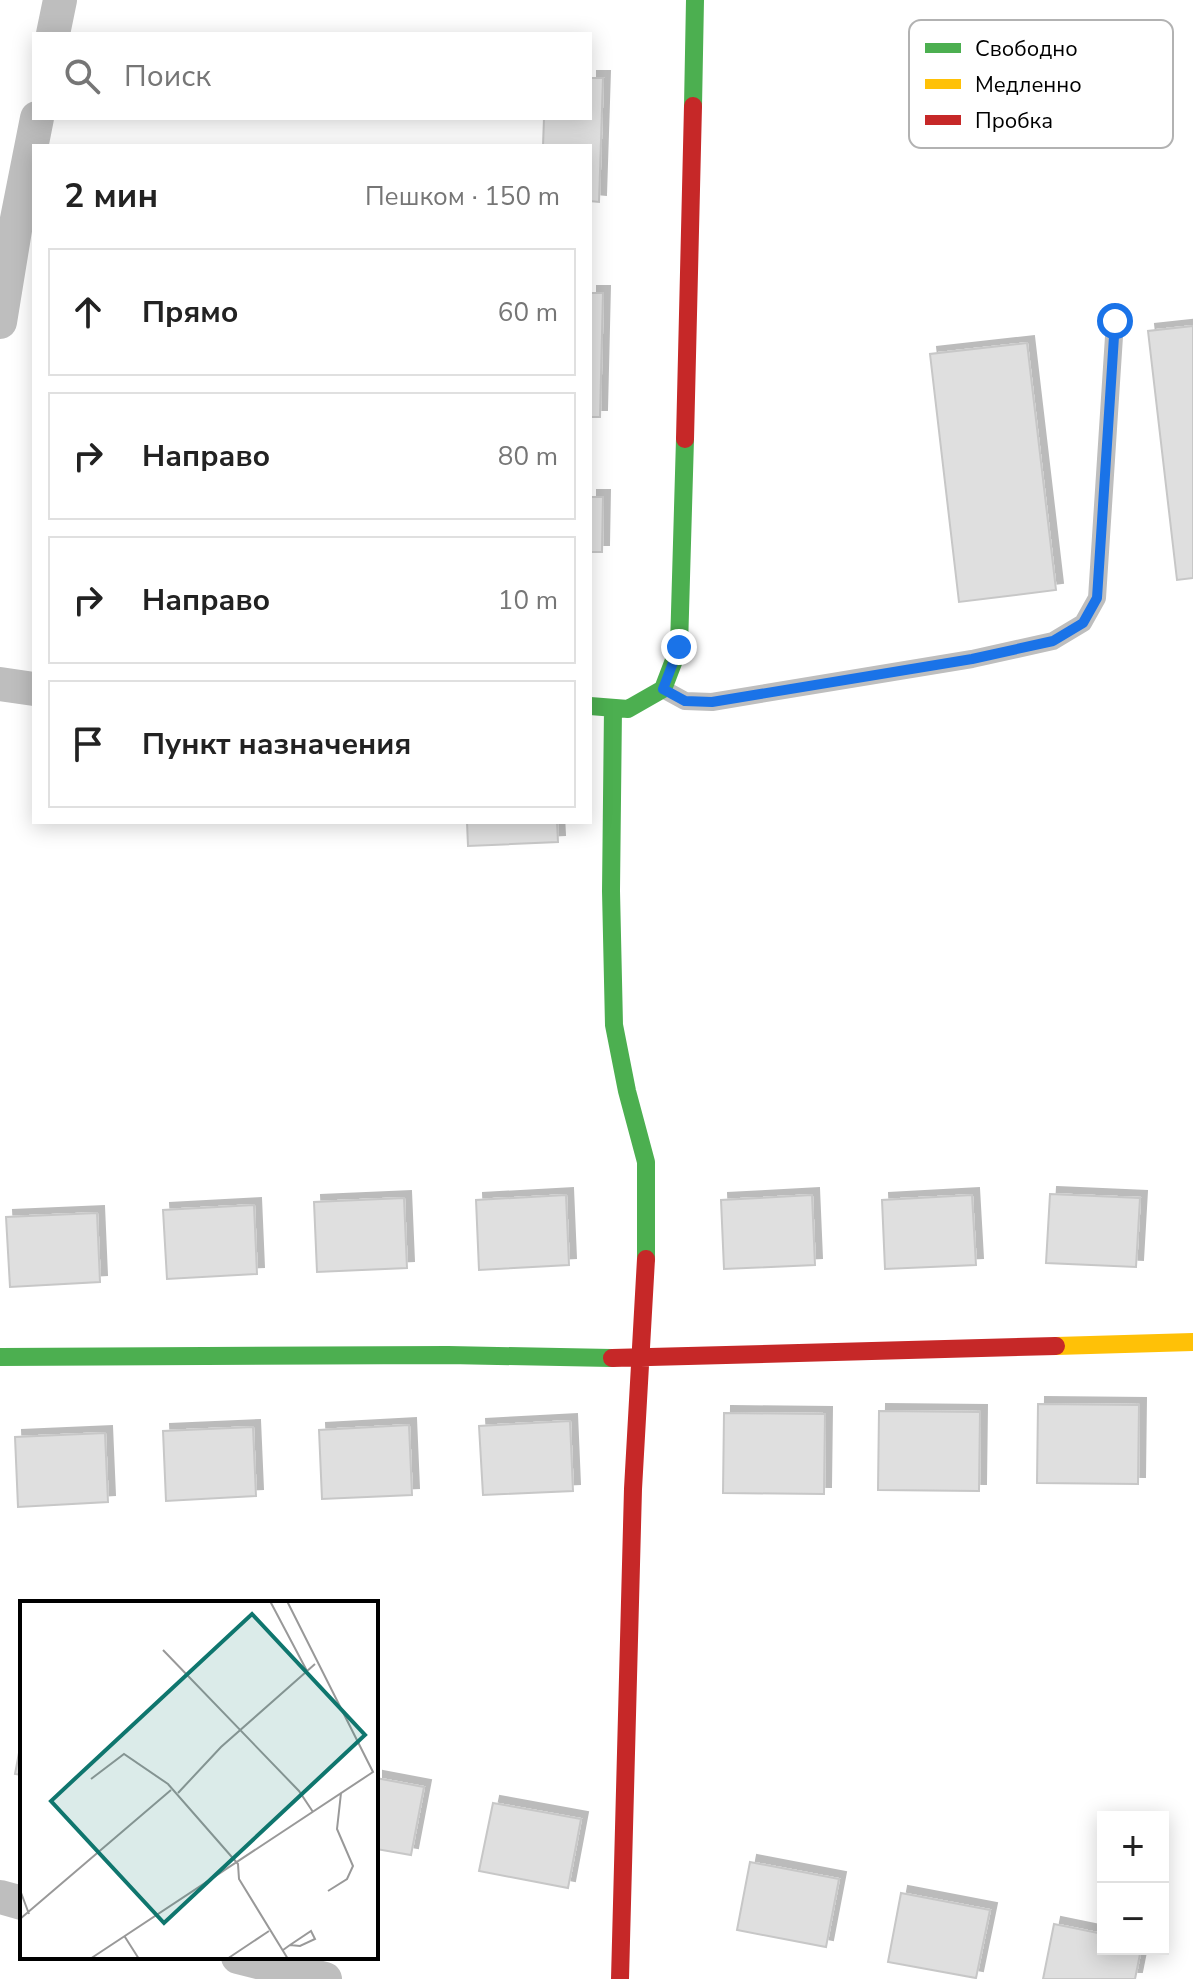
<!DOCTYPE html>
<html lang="ru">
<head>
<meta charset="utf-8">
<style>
	body { margin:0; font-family:"Nunito Sans",sans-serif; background:#f6f6f6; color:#222 }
	.controls { position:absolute; right:24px; bottom:24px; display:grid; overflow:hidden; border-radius:0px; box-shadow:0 4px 20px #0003 }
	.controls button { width:72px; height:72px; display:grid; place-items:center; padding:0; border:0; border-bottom:2px solid #e0e0e0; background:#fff; color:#222; font:40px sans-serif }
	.stop { position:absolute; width:24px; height:24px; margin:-18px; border:6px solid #1a73e8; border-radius:50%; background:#fff }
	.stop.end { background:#1a73e8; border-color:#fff; box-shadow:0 2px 8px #0008 }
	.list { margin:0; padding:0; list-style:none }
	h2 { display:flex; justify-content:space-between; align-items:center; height:104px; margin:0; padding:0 32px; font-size:34px }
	h2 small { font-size:26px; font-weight:400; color:#767676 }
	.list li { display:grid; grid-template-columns:52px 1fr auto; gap:24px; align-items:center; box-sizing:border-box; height:128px; margin:0 16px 16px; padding:0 16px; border:2px solid #e0e0e0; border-radius:0px }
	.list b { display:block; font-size:30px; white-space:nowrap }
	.list em { font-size:26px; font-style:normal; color:#767676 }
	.icon { flex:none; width:44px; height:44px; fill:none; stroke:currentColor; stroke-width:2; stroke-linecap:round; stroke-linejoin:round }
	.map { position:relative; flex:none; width:1193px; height:1979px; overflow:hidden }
	.search { position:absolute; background:#fff; box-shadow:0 4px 20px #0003; left:32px; top:32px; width:560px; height:88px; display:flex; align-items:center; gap:20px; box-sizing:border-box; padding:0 28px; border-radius:0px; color:#767676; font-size:30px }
	.panel { position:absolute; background:#fff; box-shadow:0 4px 20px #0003; left:32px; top:144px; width:560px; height:680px; border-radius:0px }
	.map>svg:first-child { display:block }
</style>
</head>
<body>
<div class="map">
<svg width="1193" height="1979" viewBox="0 0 1193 1979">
	<defs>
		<filter id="shadow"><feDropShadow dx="7" dy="-7" stdDeviation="0" flood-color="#0004"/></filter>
	</defs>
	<rect width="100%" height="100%" fill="#fff"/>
	<path fill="#dfdfdf" stroke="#c7c7c7" stroke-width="2" filter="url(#shadow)" d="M590,78H603L599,202L590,201V146H543L544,118H590Z
		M590,293H603L600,417H590Z
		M1193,326V578L1177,580L1148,331Z
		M1027,343L1056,590L959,602L930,354Z
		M590,497H603L602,552H590Z
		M467,822H557L558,842L468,846Z
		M1050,1194L1140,1198L1136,1267L1046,1263Z
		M566,1195L569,1265L479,1270L476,1200Z
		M812,1195L815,1265L724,1269L721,1200Z
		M972,1195L976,1265L885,1269L882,1200Z
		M404,1198L407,1268L317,1272L314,1202Z
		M254,1205L257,1274L167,1279L163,1210Z
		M97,1213L100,1282L10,1287L6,1217Z
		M1038,1404L1139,1405L1138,1484L1037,1483Z
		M879,1411L980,1412L979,1491L878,1490Z
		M724,1413L825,1414L824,1494L723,1493Z
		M570,1421L573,1491L483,1495L479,1426Z
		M409,1425L412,1495L322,1499L319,1430Z
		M253,1427L256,1496L166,1501L163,1431Z
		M105,1433L108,1502L18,1507L15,1437Z
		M22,1737V1775L15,1774Z
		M376,1778L424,1787L411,1855L376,1849Z
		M493,1803L581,1819L568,1888L479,1871Z
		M750,1862L839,1879L826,1947L737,1930Z
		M901,1893L990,1910L976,1978L888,1962Z
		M1054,1924L1103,1934V1949H1141L1135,1979H1043Z"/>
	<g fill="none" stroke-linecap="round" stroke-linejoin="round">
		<path stroke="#bebebe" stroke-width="18" d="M663,689L685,701L712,702L972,659L1053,641L1083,623L1097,598L1115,321"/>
		<path stroke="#bebebe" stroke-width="34" d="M53,34L60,0
			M0,322L16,224L37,118
			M0,684L34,689
			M0,1897L22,1903
			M238,1957L325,1979"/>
		<path stroke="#4caf50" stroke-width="18" d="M693,106L695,0
			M590,706L628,709L663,689L679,647L685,439
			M613,708L611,891L614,1025L627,1091L646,1162V1259
			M0,1357L448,1355L612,1358"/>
		<path stroke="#ffc107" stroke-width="18" d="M1056,1346L1193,1342"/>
		<path stroke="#c62828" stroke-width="18" d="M685,439L693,106
			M612,1358L1056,1346
			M620,1979L633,1489L646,1259"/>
	</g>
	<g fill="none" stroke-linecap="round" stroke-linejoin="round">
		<path stroke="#1a73e8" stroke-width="10" d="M679,647L663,689L685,701L712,702L972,659L1053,641L1083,623L1097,598L1115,321"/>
	</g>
	<g transform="translate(20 1601)">
		<rect width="358" height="358" fill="#fff"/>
		<path fill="none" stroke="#999" stroke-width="2" d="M250,0L287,70M143,49L279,190L293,211M71,178L104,153L148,183L218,263L219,278L268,358M158,192L201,146L295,63M0,289L9,313M308,290L327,278L333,265L317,228L321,192M0,318L151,189M105,336L119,358M263,349L270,344L291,330L295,338L280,345L270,344M70,358L353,171L267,0M207,358L249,330"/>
		<path fill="#0f766e" fill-opacity="0.15" stroke="#0f766e" stroke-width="4" d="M232,13L345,134L144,322L31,200Z"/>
		<rect width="358" height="358" fill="none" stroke="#000" stroke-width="4"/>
	</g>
	<rect x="909" y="20" width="264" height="128" rx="12" fill="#fff" stroke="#b2b2b2" stroke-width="2"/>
	<rect x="925" y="43" width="36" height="10" fill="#4caf50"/>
	<rect x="925" y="79" width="36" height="10" fill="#ffc107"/>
	<rect x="925" y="115" width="36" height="10" fill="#c62828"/>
	<g font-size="22" fill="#000">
		<text x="975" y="56">Свободно</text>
		<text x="975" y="92">Медленно</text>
		<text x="975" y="128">Пробка</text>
	</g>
</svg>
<div class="controls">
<button>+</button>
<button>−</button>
</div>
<div class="stop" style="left:1115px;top:321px"></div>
<div class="stop end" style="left:679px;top:647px"></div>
<div class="search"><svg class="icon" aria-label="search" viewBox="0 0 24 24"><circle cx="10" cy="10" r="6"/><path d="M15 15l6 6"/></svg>Поиск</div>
<section class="panel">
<h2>2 мин<small>Пешком · 150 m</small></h2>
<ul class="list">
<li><svg class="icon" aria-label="ahead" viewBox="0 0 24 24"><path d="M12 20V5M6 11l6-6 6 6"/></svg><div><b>Прямо</b></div><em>60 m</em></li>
<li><svg class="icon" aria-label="right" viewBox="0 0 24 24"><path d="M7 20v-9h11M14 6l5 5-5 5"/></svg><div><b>Направо</b></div><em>80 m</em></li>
<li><svg class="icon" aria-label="right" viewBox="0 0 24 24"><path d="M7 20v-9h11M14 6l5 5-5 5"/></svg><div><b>Направо</b></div><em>10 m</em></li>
<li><svg class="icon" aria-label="arrive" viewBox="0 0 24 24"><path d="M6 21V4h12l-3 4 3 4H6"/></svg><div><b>Пункт назначения</b></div></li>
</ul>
</section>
</div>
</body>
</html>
